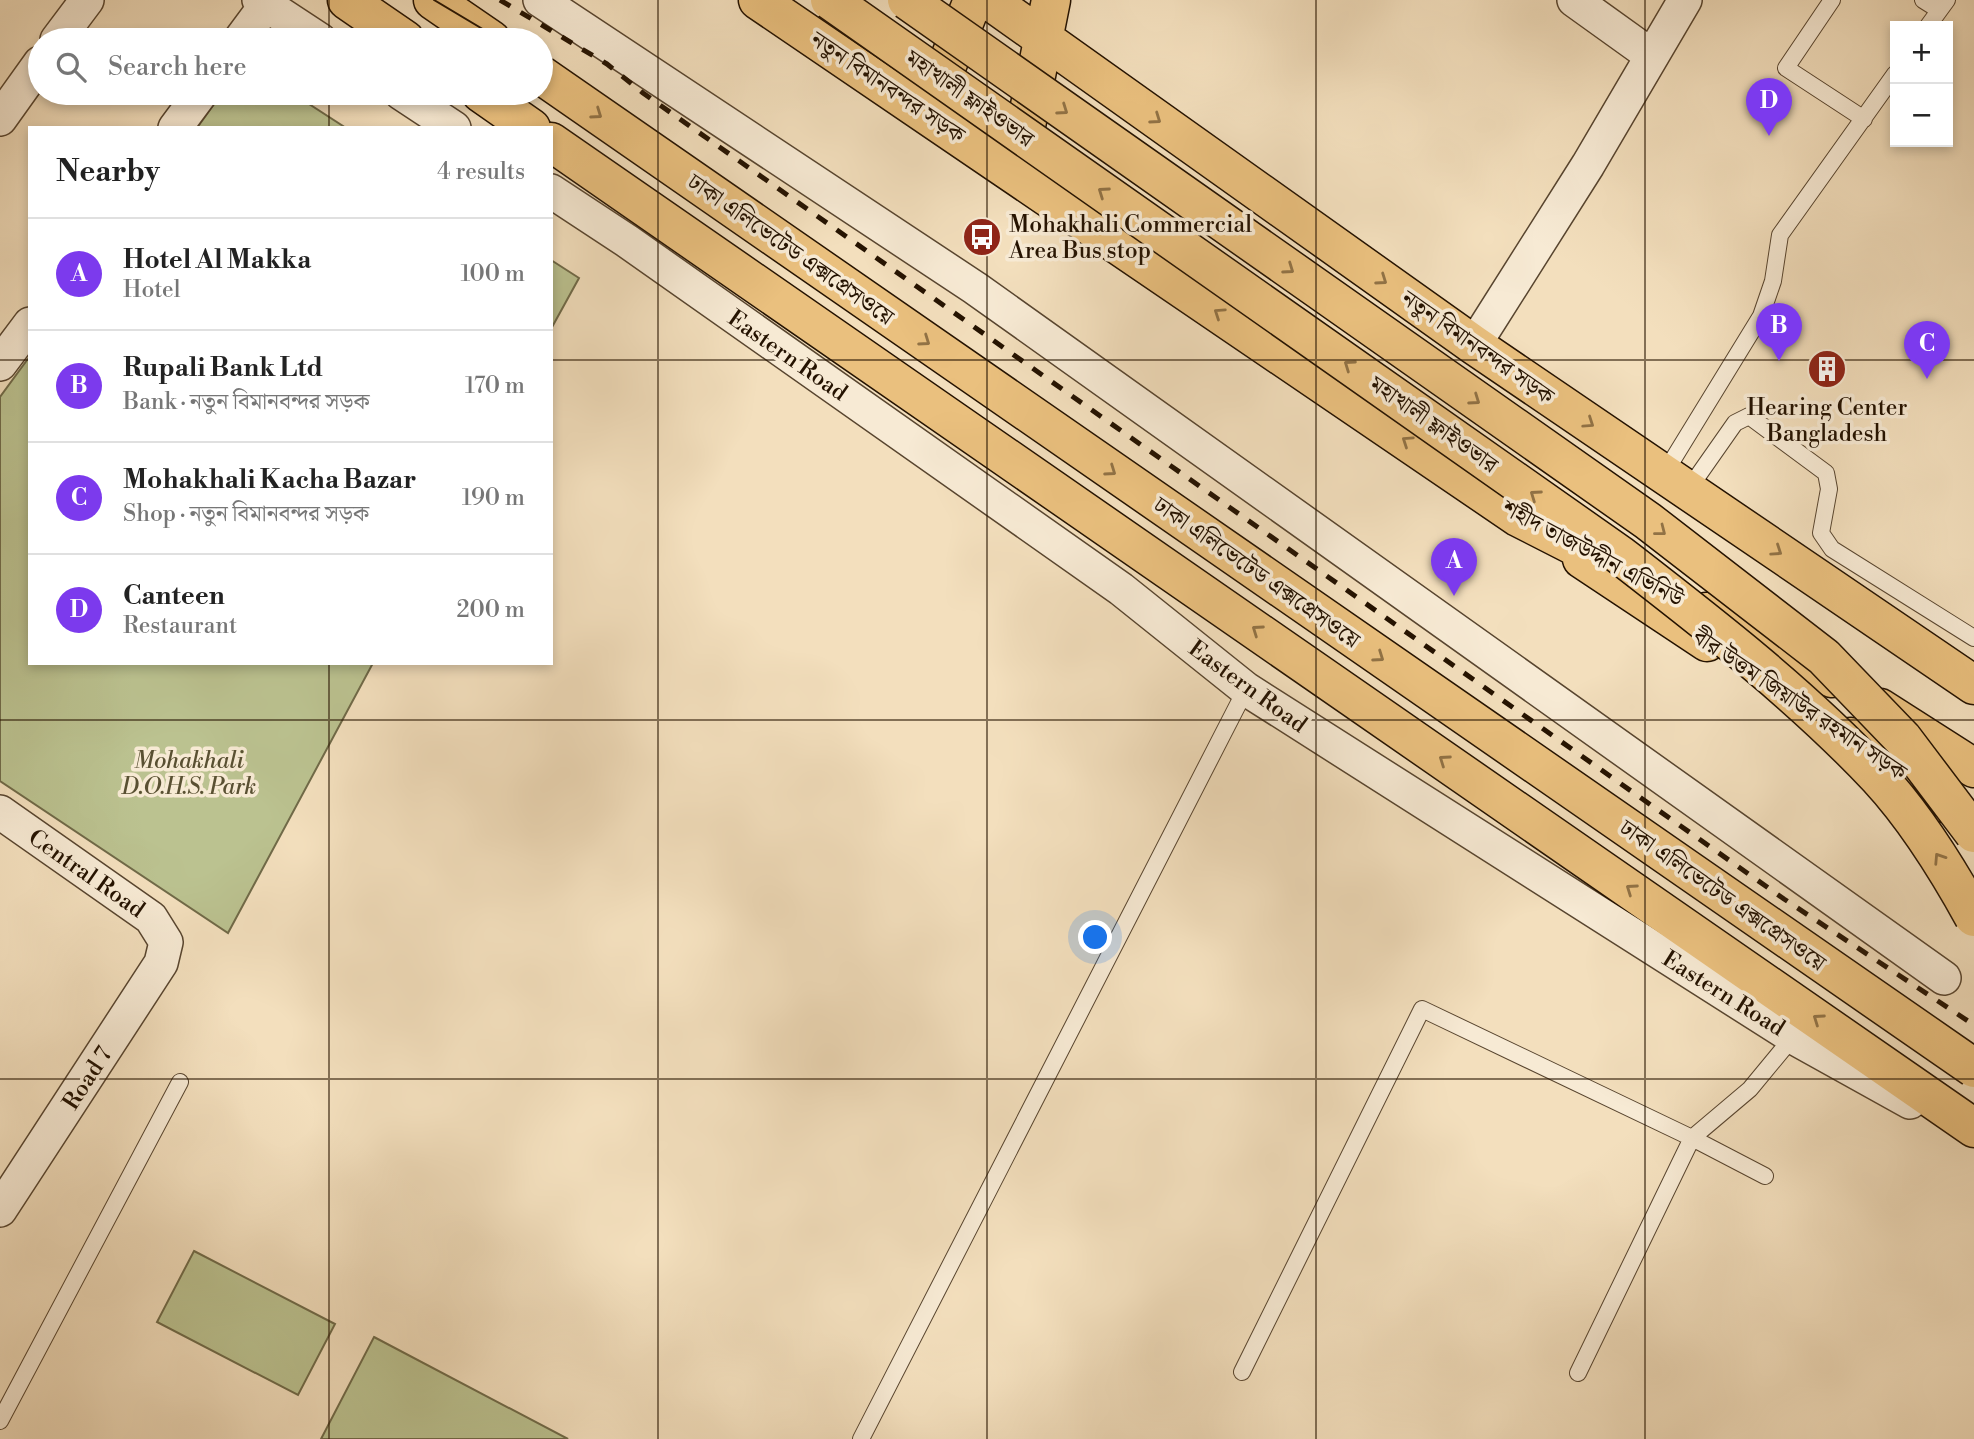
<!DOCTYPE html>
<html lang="en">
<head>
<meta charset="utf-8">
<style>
	body { margin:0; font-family:"Libre Bodoni","Noto Serif Bengali",serif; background:#f6f6f6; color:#222 }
	.controls { position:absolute; right:21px; top:21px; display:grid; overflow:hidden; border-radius:0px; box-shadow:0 4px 10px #0003 }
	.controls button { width:63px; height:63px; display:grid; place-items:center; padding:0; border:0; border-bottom:2px solid #e0e0e0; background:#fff; color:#222; font:35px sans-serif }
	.you { position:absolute; left:1096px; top:938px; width:24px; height:24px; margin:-18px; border:5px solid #fff; border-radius:50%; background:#1a73e8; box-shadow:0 0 0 10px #1a73e833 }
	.badge { display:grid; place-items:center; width:46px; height:46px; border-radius:50%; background:#7c3aed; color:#fff; font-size:23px; font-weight:700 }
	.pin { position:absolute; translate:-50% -58px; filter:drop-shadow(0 2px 4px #0008) }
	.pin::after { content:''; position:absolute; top:37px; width:24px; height:21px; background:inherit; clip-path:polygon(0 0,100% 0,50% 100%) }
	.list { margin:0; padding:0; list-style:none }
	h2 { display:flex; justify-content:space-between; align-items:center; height:91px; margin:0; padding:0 28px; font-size:30px }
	h2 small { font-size:23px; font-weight:400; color:#767676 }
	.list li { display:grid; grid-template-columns:46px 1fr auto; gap:21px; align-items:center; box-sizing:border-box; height:112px; padding:0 28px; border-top:2px solid #e0e0e0 }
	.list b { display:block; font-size:26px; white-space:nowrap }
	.list p { margin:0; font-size:23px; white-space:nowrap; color:#767676 }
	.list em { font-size:23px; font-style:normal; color:#767676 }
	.icon { flex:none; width:38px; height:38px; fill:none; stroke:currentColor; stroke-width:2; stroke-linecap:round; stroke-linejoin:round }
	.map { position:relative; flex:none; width:1974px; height:1439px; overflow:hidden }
	.search { position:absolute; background:#fff; box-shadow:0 4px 10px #0003; left:28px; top:28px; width:525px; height:77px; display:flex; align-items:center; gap:18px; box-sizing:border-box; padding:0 24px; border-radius:38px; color:#767676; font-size:26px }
	.panel { position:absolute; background:#fff; box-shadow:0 4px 10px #0003; left:28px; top:126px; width:525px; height:539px; border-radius:0px }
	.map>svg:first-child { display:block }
</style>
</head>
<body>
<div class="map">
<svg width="1974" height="1439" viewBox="0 0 1974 1439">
	<rect width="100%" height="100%" fill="#f3dfbd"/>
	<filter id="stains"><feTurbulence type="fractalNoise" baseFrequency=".00286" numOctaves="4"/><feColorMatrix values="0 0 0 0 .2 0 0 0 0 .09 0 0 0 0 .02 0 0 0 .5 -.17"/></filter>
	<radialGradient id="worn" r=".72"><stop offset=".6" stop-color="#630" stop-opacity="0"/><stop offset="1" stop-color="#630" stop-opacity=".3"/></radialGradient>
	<path fill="#bbc290" stroke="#706a48" stroke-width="2" d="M222,93H292L346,128H197Z
		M551,260L579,278L551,329Z
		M30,356V663H373L228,933L0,781V397Z
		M194,1251L335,1324L298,1395L157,1322Z
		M374,1337L568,1439H321Z"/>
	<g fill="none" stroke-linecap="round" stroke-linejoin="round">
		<defs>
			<path id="lane" d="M1832,0L1786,68L1864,119
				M1923,0L1939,10
				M1928,26L1947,0
				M1664,474L1761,316L1773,281L1780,235L1895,74
				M1688,490L1735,423L1749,416L1826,473L1829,489L1821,533L1832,549L1974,638
				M1765,1176L1692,1138L1750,1089L1793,1037
				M1242,1372L1422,1009L1692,1138L1578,1373
				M0,1421L180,1082
				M861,1439L1246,689"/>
			<path id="street" d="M259,0L320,40
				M540,0L975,288L1944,978
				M1574,0L1652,56
				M57,40L87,0
				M240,40L266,5
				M401,93L454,128
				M0,119L40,63
				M175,128L201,93
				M551,191L627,241L1121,589L1246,689L1793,1037L1910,1102
				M1474,345L1588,165L1685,0
				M0,364L30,324
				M0,812L151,918L166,942L161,963L0,1210"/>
			<path id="primary" d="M758,0L1518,517L1614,566
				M989,0L1474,345L1974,685
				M930,108L973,0
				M1018,166L1051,0
				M1582,559L1707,642
				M1706,612L1832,678
				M1880,708L1974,768
				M1851,737L1945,803"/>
			<path id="highway" d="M347,0L405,40
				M433,0L491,40
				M481,93L531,128
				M551,142L1974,1128"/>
		</defs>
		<use href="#lane" stroke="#58452f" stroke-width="18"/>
		<use href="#street" stroke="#58452f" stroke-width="36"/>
		<use href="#primary" stroke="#241200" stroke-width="41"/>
		<use href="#highway" stroke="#241200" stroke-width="41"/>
		<use href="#lane" stroke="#f7ead4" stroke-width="16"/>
		<use href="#street" stroke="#f7ead4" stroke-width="33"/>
		<use href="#primary" stroke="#eac07e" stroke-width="38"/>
		<use href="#highway" stroke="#eac07e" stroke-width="38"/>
		<path stroke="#241200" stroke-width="2" d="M434,0L501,40
			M541,64L590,93L625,122L1765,927L1974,1064"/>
		<path stroke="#241200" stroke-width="5" stroke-dasharray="12 12" stroke-linecap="butt" d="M500,0L607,64L643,93L1784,899L1974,1025"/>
		<defs>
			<path id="highway-bridge" d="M830,0L1620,555C1709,624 1800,694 1878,777C1916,818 1947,868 1974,917
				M907,0L1648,521L1824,657L1903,739L1974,833
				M541,75L1974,1068"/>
		</defs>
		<use href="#highway-bridge" stroke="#241200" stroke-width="41" stroke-linecap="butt"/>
		<use href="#highway-bridge" stroke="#eac07e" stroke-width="38"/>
	</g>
	<defs><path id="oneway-chevron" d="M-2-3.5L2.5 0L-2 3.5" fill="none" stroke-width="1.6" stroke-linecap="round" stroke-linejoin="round" transform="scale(1.75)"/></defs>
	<g stroke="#917245">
		<use href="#oneway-chevron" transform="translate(1063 110) rotate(35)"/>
		<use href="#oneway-chevron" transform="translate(597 114) rotate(35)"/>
		<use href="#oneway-chevron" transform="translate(1156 119) rotate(35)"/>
		<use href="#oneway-chevron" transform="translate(1103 192) rotate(-145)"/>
		<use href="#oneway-chevron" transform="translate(1289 269) rotate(35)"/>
		<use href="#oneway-chevron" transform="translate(1382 280) rotate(35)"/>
		<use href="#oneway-chevron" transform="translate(1219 313) rotate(-146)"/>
		<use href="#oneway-chevron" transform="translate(925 341) rotate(35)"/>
		<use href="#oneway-chevron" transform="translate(1349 365) rotate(-145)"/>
		<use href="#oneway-chevron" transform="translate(1475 400) rotate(35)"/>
		<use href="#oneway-chevron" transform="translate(1589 423) rotate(34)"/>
		<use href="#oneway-chevron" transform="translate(1407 441) rotate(-146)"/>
		<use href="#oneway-chevron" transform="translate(1111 471) rotate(35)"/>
		<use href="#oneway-chevron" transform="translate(1535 495) rotate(-145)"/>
		<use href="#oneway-chevron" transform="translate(1661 531) rotate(38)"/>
		<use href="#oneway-chevron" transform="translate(1777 551) rotate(34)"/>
		<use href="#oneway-chevron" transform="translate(1257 630) rotate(-145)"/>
		<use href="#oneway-chevron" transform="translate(1379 657) rotate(35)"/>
		<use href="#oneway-chevron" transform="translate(1444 760) rotate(-145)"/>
		<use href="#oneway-chevron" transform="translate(1939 858) rotate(-123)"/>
		<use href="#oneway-chevron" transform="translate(1631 889) rotate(-145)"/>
		<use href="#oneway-chevron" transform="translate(1818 1019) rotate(-145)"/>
	</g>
	<path fill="none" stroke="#241200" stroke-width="2" stroke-opacity="0.55" d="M329,0V40M658,0V1439M987,0V1439M1316,0V1439M1645,0V1439M329,93V128M0,360H30M551,360H1974M329,663V1439M0,720H1974M0,1079H1974"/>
	<defs>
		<symbol id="bus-disc" viewBox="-11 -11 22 22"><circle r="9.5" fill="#8f2418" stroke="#f7ead4"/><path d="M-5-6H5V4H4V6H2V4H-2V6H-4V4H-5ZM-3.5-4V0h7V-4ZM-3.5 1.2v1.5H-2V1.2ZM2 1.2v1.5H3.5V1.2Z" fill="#fff"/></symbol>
		<symbol id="building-disc" viewBox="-11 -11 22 22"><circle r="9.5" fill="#8f2418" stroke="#f7ead4"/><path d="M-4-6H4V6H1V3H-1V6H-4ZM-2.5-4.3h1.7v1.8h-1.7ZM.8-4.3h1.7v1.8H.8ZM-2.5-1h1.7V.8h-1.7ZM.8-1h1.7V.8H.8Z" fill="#fff"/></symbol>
	</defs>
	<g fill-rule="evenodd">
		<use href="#bus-disc" x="960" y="215" width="44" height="44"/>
		<use href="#building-disc" x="1805" y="347" width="44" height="44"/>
	</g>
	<g text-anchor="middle" stroke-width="7" stroke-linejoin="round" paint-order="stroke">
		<g font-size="23" fill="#241200" stroke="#f7ead4">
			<text transform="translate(888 87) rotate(34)" y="8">নতুন বিমানবন্দর সড়ক</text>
			<text transform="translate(970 98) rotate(35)" y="8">মহাখালী ফ্লাইওভার</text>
			<text transform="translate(791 249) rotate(35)" y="8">ঢাকা এলিভেটেড এক্সপ্রেসওয়ে</text>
			<text transform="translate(1478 347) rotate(35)" y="8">নতুন বিমানবন্দর সড়ক</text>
			<text transform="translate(788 355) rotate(35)" y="8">Eastern Road</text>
			<text transform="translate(1434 424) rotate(35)" y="8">মহাখালী ফ্লাইওভার</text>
			<text transform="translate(1593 553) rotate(28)" y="8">শহীদ তাজউদ্দীন এভিনিউ</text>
			<text transform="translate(1257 572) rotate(35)" y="8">ঢাকা এলিভেটেড এক্সপ্রেসওয়ে</text>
			<text transform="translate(1248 686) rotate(36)" y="8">Eastern Road</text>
			<text transform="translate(1800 704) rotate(34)" y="8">বীর উত্তম জিয়াউর রহমান সড়ক</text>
			<text transform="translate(87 873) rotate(35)" y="8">Central Road</text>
			<text transform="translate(1723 895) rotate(35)" y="8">ঢাকা এলিভেটেড এক্সপ্রেসওয়ে</text>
			<text transform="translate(1724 993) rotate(32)" y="8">Eastern Road</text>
			<text transform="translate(87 1078) rotate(-57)" y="8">Road 7</text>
		</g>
		<g font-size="23" fill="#241200" stroke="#f7ead4" text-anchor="start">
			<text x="1009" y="232">Mohakhali Commercial<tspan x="1009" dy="26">Area Bus stop</tspan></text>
			<text x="1827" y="415" text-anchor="middle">Hearing Center<tspan x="1827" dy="26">Bangladesh</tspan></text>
		</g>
		<g font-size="23" font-style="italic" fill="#595032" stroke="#f7ead4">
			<text x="189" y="768">Mohakhali<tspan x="189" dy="26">D.O.H.S. Park</tspan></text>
		</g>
	</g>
	<rect width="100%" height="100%" filter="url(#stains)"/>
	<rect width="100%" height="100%" fill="url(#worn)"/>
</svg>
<div class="controls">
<button>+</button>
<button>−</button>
</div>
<div class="you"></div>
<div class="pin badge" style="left:1454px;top:596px">A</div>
<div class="pin badge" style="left:1779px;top:361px">B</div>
<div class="pin badge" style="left:1927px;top:379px">C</div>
<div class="pin badge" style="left:1769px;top:136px">D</div>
<div class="search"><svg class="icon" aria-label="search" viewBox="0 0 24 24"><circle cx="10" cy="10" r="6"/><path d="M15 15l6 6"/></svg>Search here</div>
<section class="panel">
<h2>Nearby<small>4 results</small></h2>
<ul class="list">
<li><span class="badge">A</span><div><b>Hotel Al Makka</b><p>Hotel</p></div><em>100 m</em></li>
<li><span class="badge">B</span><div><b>Rupali Bank Ltd</b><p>Bank · নতুন বিমানবন্দর সড়ক</p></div><em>170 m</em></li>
<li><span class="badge">C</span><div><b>Mohakhali Kacha Bazar</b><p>Shop · নতুন বিমানবন্দর সড়ক</p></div><em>190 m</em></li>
<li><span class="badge">D</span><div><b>Canteen</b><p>Restaurant</p></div><em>200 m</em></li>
</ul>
</section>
</div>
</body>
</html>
